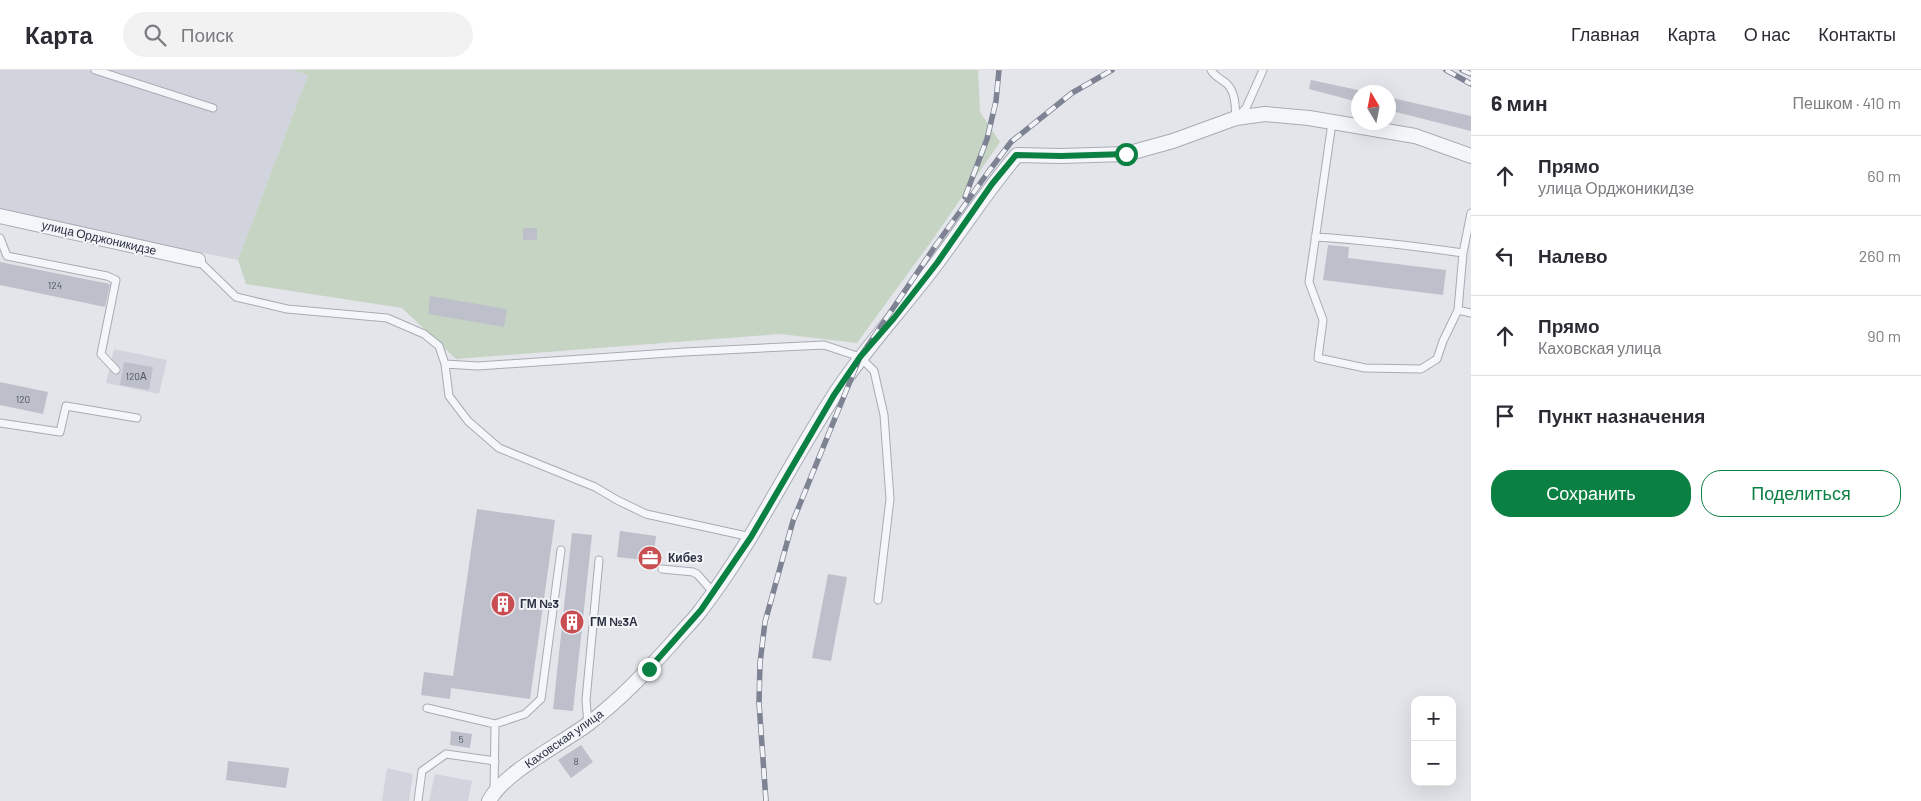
<!DOCTYPE html>
<html lang="ru">
<head>
<meta charset="utf-8">
<style>
	body { margin:0; font-family:Barlow,sans-serif; background:#f2f2f3; color:#2b2b33 }
	.controls { position:absolute; right:15px; bottom:15px; display:grid; overflow:hidden; border-radius:10px; box-shadow:0 5px 20px #0002 }
	.controls button { width:45px; height:45px; display:grid; place-items:center; padding:0; border:0; border-bottom:1px solid #e1e1e2; background:#fff; color:#2b2b33; font:25px sans-serif }
	.compass { position:absolute; left:1351px; top:15px; width:45px; height:45px; border-radius:50%; background:#fff; box-shadow:0 5px 20px #0002; rotate:350deg }
	.stop { position:absolute; width:15px; height:15px; margin:-11px; border:4px solid #0b8043; border-radius:50%; background:#fff }
	.stop.end { background:#0b8043; border-color:#fff; box-shadow:0 1px 5px #0008 }
	.list { margin:0; padding:0; list-style:none }
	h2 { display:flex; justify-content:space-between; align-items:center; height:65px; margin:0; padding:0 20px; font-size:21px }
	h2 small { font-size:16px; font-weight:400; color:#7c7c81 }
	.list li { display:grid; grid-template-columns:32px 1fr auto; gap:15px; align-items:center; box-sizing:border-box; height:80px; padding:0 20px; border-top:1px solid #e1e1e2 }
	.list b { display:block; font-size:19px; white-space:nowrap }
	.list p { margin:0; font-size:16px; white-space:nowrap; color:#7c7c81 }
	.list em { font-size:16px; font-style:normal; color:#7c7c81 }
	.actions { display:flex; gap:10px; padding:15px 20px }
	.actions a { flex:1; padding:11px 0; border:1px solid #0b8043; border-radius:20px; text-align:center; font-size:18px; color:#0b8043 }
	.actions .main { background:#0b8043; color:#fff }
	.icon { flex:none; width:28px; height:28px; fill:none; stroke:currentColor; stroke-width:2; stroke-linecap:round; stroke-linejoin:round }
	.map { position:relative; flex:none; width:1471px; height:731px; overflow:hidden }
	header { display:flex; align-items:center; gap:30px; box-sizing:border-box; height:70px; padding:0 25px; background:#fff; border-bottom:1px solid #e1e1e2 }
	header strong { font-size:24px }
	nav { display:flex; gap:28px; margin-inline-start:auto; font-size:18px }
	.search { width:350px; height:45px; background:#f2f2f3; display:flex; align-items:center; gap:12px; box-sizing:border-box; padding:0 18px; border-radius:28px; color:#7c7c81; font-size:19px }
	main { display:flex }
	aside { flex:1; background:#fff }
	.map>svg:first-child { display:block }
</style>
</head>
<body>
<header>
<strong>Карта</strong>
<div class="search"><svg class="icon" aria-label="search" viewBox="0 0 24 24"><circle cx="10" cy="10" r="6"/><path d="M15 15l6 6"/></svg>Поиск</div>
<nav><a>Главная</a><a>Карта</a><a>О нас</a><a>Контакты</a></nav>
</header>
<main>
<div class="map">
<svg width="1471" height="731" viewBox="0 0 1471 731">
	<rect width="100%" height="100%" fill="#e3e5ea"/>
	<path fill="#d1d4dc" d="M0,0H292L308,5L238,190L0,141Z
		M114,279L167,290L159,324L106,313Z
		M387,698L413,704L409,731H382Z
		M435,704L472,711L468,731H429Z"/>
	<path fill="#c6d4c4" d="M292,0H978L980,42L1000,72L933,169L857,273L780,264L456,289L402,238L246,214L238,190L308,5Z"/>
	<path fill="#bdc0ca" d="M1311,10L1358,20V32L1309,19Z
		M1388,27L1471,46V61L1388,40Z
		M523,158H537V170H523Z
		M1328,175L1349,177L1348,188L1446,200L1443,225L1323,210Z
		M0,192L110,214L105,237L0,215Z
		M430,226L507,239L504,257L428,244Z
		M124,292L153,297L149,320L120,315Z
		M0,312L48,322L43,344L0,335Z
		M477,439L555,450L530,629L451,618L450,629L421,625L424,602L453,606Z
		M620,461L656,466L653,491L617,487Z
		M572,463L592,465L573,641L553,639Z
		M828,504L847,507L831,591L812,588Z
		M451,661L472,664L470,678L450,675Z
		M581,675L593,692L571,708L558,690Z
		M228,691L289,698L286,718L226,710Z"/>
	<g fill="none" stroke-linecap="round" stroke-linejoin="round">
		<defs>
			<path id="lane" d="M95,0L213,38
				M1211,0C1215,7 1220,8 1226,13C1236,22 1235,36 1236,48L1246,38L1263,0
				M1332,53L1309,212L1323,250L1318,288L1365,298L1421,299L1437,289L1443,271L1458,240
				M1471,143L1463,183L1458,240L1471,243
				M1315,167C1365,170 1414,176 1463,183
				M0,168L7,186L107,206L116,210L101,284L116,300
				M198,190L236,227L287,239L387,248L424,264L439,276L445,294L478,296L684,282L824,275L860,287L874,301L884,345L890,429L878,530
				M445,294L449,326L468,351L499,378L595,417L617,430L646,444L751,467
				M0,353L60,362L66,336L137,348
				M662,499L693,502L697,504L713,522
				M427,638L495,654
				M588,654L586,630L599,490
				M494,722L495,654L525,644L541,629L561,480
				M418,731L422,701L446,684L495,691"/>
			<path id="street" d="M0,146L198,190
				M489,731C503,703 561,674 588,654C620,630 647,601 673,572C682,561 693,551 701,540C753,472 789,395 835,324C865,278 903,238 936,194C963,158 987,120 1017,85L1061,86L1126,84L1173,71L1236,48L1265,44L1309,48L1415,66L1471,86"/>
		</defs>
		<use href="#lane" stroke="#a8abb4" stroke-width="9"/>
		<use href="#street" stroke="#a8abb4" stroke-width="16"/>
		<use href="#lane" stroke="#f5f6f9" stroke-width="7"/>
		<use href="#street" stroke="#f5f6f9" stroke-width="14"/>
		<defs>
			<path id="rail" d="M1446,0L1471,14
				M1462,0L1471,4
				M965,127L987,69L996,31L999,0
				M766,731L759,633L760,593L765,552L793,451L860,287L936,175L989,101L1011,72L1072,23L1112,0"/>
		</defs>
		<use href="#rail" stroke="#7d8393" stroke-width="5.5"/>
		<use href="#rail" stroke="#f2f4f8" stroke-width="4" stroke-dasharray="11" stroke-linecap="butt"/>
	</g>
	<g fill="none" stroke-linecap="round" stroke-linejoin="round">
		<path stroke="#0b8043" stroke-width="6" d="M649,599L701,540L751,467L834,325L860,287L894,248L937,193L992,114L1016,85L1061,86L1126,84"/>
	</g>
	<defs>
		<symbol id="office-disc" viewBox="-11 -11 22 22"><circle r="9.5" fill="#c94e53" stroke="#f2f4f8"/><path d="M-6-3h4V-5.5h4V-3h4V5H-6ZM-1-4.5V-3h2v-1.5ZM-6 0V1H6V0Z" fill="#fff"/></symbol>
		<symbol id="building-disc" viewBox="-11 -11 22 22"><circle r="9.5" fill="#c94e53" stroke="#f2f4f8"/><path d="M-4-6H4V6H1V3H-1V6H-4ZM-2.5-4.3h1.7v1.8h-1.7ZM.8-4.3h1.7v1.8H.8ZM-2.5-1h1.7V.8h-1.7ZM.8-1h1.7V.8H.8Z" fill="#fff"/></symbol>
	</defs>
	<g fill-rule="evenodd">
		<use href="#office-disc" x="636" y="474" width="28" height="28"/>
		<use href="#building-disc" x="489" y="520" width="28" height="28"/>
		<use href="#building-disc" x="558" y="538" width="28" height="28"/>
	</g>
	<g text-anchor="middle" stroke-width="4" stroke-linejoin="round" paint-order="stroke">
		<g font-size="10" fill="#505564">
			<text x="55" y="219">124</text>
			<text x="136" y="310">120А</text>
			<text x="23" y="333">120</text>
			<text x="461" y="673">5</text>
			<text x="576" y="695">8</text>
		</g>
		<g font-size="12" fill="#2b3142" stroke="#f2f4f8">
			<text transform="translate(99 168) rotate(13)" y="4">улица Орджоникидзе</text>
			<text transform="translate(564 669) rotate(-35)" y="4">Каховская улица</text>
		</g>
		<g font-size="12" font-weight="bold" fill="#2b3142" stroke="#f2f4f8" text-anchor="start">
			<text x="668" y="492">Кибез</text>
			<text x="520" y="538">ГМ №3</text>
			<text x="590" y="556">ГМ №3А</text>
		</g>
	</g>
</svg>
<div class="controls">
<button>+</button>
<button>−</button>
</div>
<svg class="compass" viewBox="-18 -18 36 36"><path d="M0-13l5 13h-10z" fill="#e53935"/><path d="M0 13l5-13h-10z" fill="#7c7c81"/></svg>
<div class="stop" style="left:1126px;top:84px"></div>
<div class="stop end" style="left:649px;top:599px"></div>
</div>
<aside>
<h2>6 мин<small>Пешком · 410 m</small></h2>
<ul class="list">
<li><svg class="icon" aria-label="ahead" viewBox="0 0 24 24"><path d="M12 20V5M6 11l6-6 6 6"/></svg><div><b>Прямо</b><p>улица Орджоникидзе</p></div><em>60 m</em></li>
<li><svg class="icon" aria-label="left" viewBox="0 0 24 24"><path d="M17 20v-9H6M10 6l-5 5 5 5"/></svg><div><b>Налево</b></div><em>260 m</em></li>
<li><svg class="icon" aria-label="ahead" viewBox="0 0 24 24"><path d="M12 20V5M6 11l6-6 6 6"/></svg><div><b>Прямо</b><p>Каховская улица</p></div><em>90 m</em></li>
<li><svg class="icon" aria-label="arrive" viewBox="0 0 24 24"><path d="M6 21V4h12l-3 4 3 4H6"/></svg><div><b>Пункт назначения</b></div></li>
</ul>
<div class="actions"><a class="main">Сохранить</a><a>Поделиться</a></div>
</aside>
</main>
</body>
</html>
